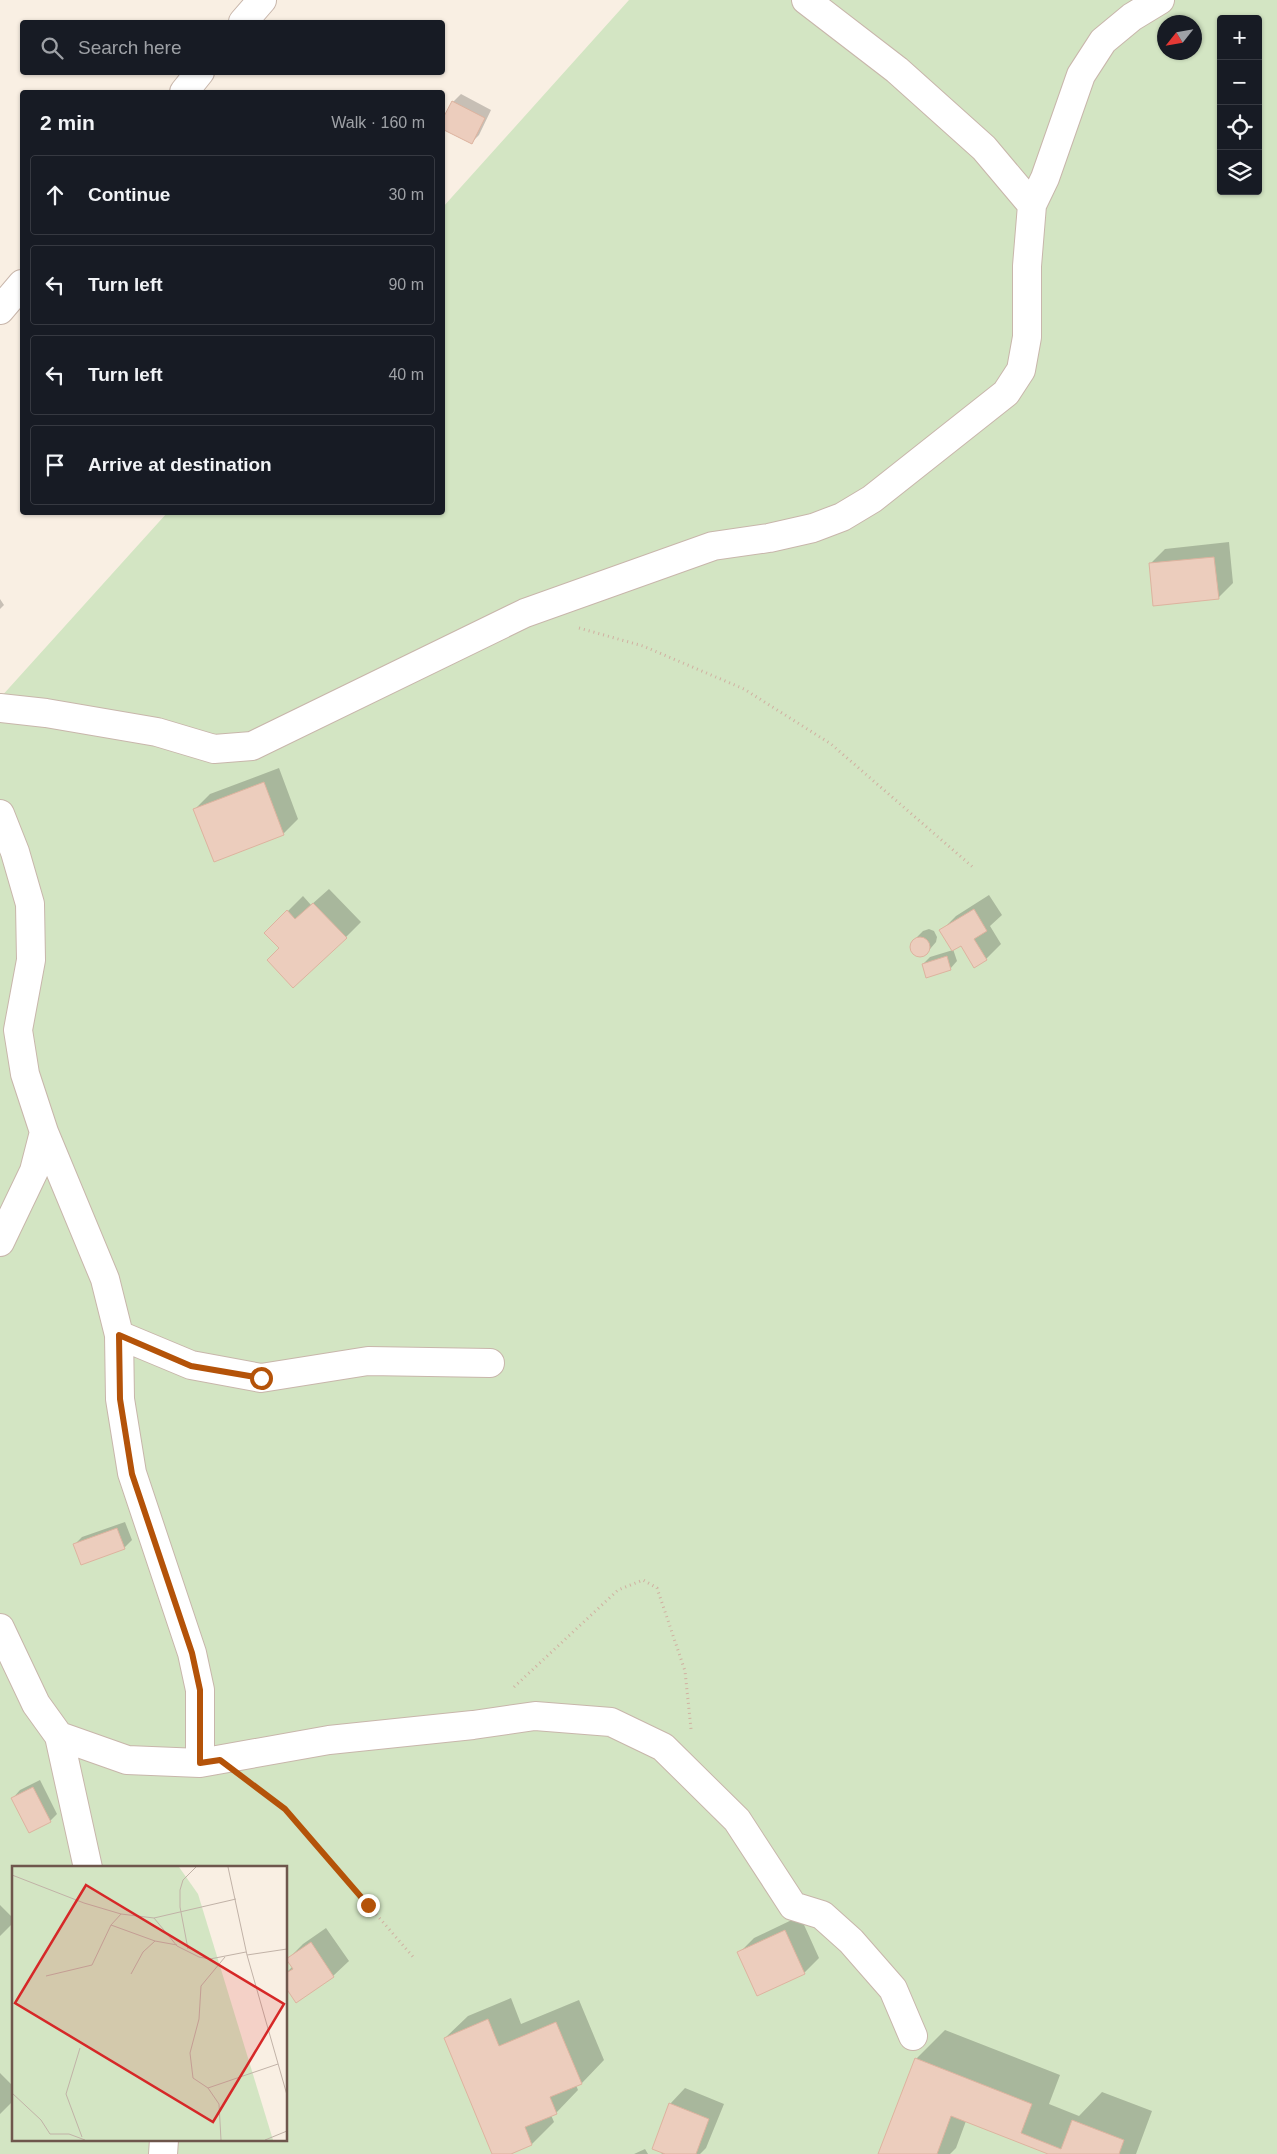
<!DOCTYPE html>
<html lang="en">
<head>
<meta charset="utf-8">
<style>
	body { margin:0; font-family:Helvetica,sans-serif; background:#20242c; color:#f1f3f6 }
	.controls { position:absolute; right:15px; top:15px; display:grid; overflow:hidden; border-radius:5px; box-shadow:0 1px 4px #0004 }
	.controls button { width:45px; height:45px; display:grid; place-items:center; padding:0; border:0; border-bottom:1px solid #363941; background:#171b24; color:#f1f3f6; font:25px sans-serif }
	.compass { position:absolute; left:1157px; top:15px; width:45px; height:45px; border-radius:50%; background:#171b24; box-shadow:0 1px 4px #0004; rotate:239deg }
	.stop { position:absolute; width:15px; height:15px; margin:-11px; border:4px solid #b45309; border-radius:50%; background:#fff }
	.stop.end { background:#b45309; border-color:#fff; box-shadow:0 1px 5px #0008 }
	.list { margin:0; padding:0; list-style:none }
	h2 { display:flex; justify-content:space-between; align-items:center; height:65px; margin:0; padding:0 20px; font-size:21px }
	h2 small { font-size:16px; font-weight:400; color:#9ea1a6 }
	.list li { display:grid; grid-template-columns:32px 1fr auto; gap:15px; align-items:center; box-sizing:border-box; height:80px; margin:0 10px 10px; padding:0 10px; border:1px solid #363941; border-radius:5px }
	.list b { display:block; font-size:19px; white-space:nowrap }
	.list em { font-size:16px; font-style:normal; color:#9ea1a6 }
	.icon { flex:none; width:28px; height:28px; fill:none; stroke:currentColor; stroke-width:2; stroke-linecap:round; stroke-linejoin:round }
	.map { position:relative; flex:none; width:1277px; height:2154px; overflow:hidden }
	.search { position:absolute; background:#171b24; box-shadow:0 1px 4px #0004; left:20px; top:20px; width:425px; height:55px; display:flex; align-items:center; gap:12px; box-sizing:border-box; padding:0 18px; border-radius:5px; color:#9ea1a6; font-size:19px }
	.panel { position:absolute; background:#171b24; box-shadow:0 1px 4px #0004; left:20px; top:90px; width:425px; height:425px; border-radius:5px }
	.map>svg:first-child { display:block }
</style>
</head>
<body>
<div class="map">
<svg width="1277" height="2154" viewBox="0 0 1277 2154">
	<rect width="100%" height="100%" fill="#f9efe3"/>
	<path fill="#d3e5c3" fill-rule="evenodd" d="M629,0H1277V2154H0V698L167,513L442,512L443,207ZM1221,19H1258V191H1221ZM1164,22H1194V52H1164ZM14,1868H286V2140H14Z"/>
	<path fill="#0003" d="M461,94L491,110L479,135L472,142L442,122L453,102Z
		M1229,542L1233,583L1218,598L1150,564L1165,549Z
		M0,599L4,605L0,609Z
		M279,768L298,819L283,834L195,809L210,794Z
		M329,889L361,922L346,937L281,948L266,933L303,896L311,905Z
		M989,895L1002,915L990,926L1001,944L986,959L961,944L953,949L957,961L950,969L923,964L930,957L953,950L941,931L956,916Z
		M929,929L934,931L937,937L936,942L925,955L919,956L914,954L911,949V943L923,931Z
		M125,1522L132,1540L124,1548L75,1544L82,1537Z
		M40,1780L57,1814L50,1821L13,1798L20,1790Z
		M0,1905L14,1919V1922L0,1936Z
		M800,1916L819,1958L804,1973L739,1953L754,1938Z
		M326,1928L349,1961L333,1976L297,2001L286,1986V1973L293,1966L288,1959L303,1944Z
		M511,1998L521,2024L579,2000L604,2060L582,2083L576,2085L578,2090L556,2113L551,2115L554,2122L532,2144L508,2154H494L445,2038L468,2016Z
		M945,2030L1060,2075L1049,2104L1079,2116L1102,2092L1152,2111L1136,2154H1052L966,2121L956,2148L950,2154H879L916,2059Z
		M0,2073L14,2087V2100L0,2114Z
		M685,2088L724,2104L706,2148L700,2154H661L664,2152L670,2104Z
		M645,2149L648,2154H634Z"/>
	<path fill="#eccdbd" stroke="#ddb39f" d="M452,101L485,118L472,144L442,129V120Z
		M1214,557L1219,599L1153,606L1149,563Z
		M264,782L284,835L214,862L193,809Z
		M313,903L347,938L293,988L267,960L279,948L264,933L287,910L295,919Z
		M974,909L987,931L974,939L987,960L974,968L961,946L952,951L939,930Z
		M910 947a10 10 0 1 1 20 0a10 10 0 1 1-20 0Z
		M947,956L951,970L926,978L922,964Z
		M117,1528L125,1549L81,1565L73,1544Z
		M33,1787L51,1822L29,1833L11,1798Z
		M785,1930L805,1974L757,1996L737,1952Z
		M311,1942L334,1977L296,2003L286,1988V1973L293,1969L286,1959Z
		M488,2019L499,2046L556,2022L582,2084L550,2097L557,2114L525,2127L532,2145L511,2154H492L444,2038Z
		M915,2058L1032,2104L1021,2133L1061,2149L1072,2120L1124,2140L1119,2154H1048L951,2116L937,2154H878Z
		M669,2103L709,2119L696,2154H665L652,2149Z"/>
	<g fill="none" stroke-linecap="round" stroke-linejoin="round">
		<defs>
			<path id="minor" d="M806,0L897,70L984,148L1032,205
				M243,22L262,0
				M184,92L200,72
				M0,310L22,284
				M0,708L46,713L157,732L214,749L252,746L525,613L713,546L769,538L813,528L842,517L872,499L1006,393L1021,370L1027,337V266L1032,205L1045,178L1081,75L1103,41L1132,17L1160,0
				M0,814L15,852L30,904L31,960L18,1030L25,1074L44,1132L34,1171L0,1242
				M44,1132L105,1279L119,1335L120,1399L132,1473L192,1653L200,1690V1763
				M119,1335L191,1365L261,1378L368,1361L490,1363
				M0,1628L36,1704L59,1736L88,1868
				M59,1736L127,1760L200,1763L329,1740L473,1725L535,1716L611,1722L663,1747L737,1820L793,1906L822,1915L851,1941L893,1989L913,2036
				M163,2154L164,2140"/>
		</defs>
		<use href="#minor" stroke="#c8b6ab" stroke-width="30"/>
		<path stroke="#d0b0a1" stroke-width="3" stroke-dasharray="1 4" stroke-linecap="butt" d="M579,628L643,646L744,689L831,744L975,869
			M514,1687L618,1590L643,1580L657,1588L685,1671L691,1729
			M252,1785L285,1809L414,1958"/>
		<use href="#minor" stroke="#fff" stroke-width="28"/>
	</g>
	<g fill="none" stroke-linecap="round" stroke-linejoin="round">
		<path stroke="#b45309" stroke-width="6" d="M261,1378L191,1366L119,1335L120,1399L132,1474L192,1653L200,1690V1763L220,1760L285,1809L368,1905"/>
	</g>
	<g transform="translate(12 1866)">
		<rect width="275" height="275" fill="#f9efe3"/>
		<path d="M0,1H167L186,28L261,274H0Z" fill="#d3e5c3"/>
		<path fill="none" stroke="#c1b2a7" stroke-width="1" d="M216,1L235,89L275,229M0,9L72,37L109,48L142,52L165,80L187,91L198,93L234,86M142,52L224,33M99,59L143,75L165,79M176,83L168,41V24L171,14L184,1M235,89L275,83M119,108L131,86L143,75M34,110L80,99L99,59L109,48M68,182L54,228L70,271M196,222L266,198M0,227L29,254L38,268H57L73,274M209,274L207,238L196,222L181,212L178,187L187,153L189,120L213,91M253,274L275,265"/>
		<path fill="#d62828" fill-opacity="0.15" stroke="#d62828" stroke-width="2.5" d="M74,19L272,138L201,256L3,137Z"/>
		<rect width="275" height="275" fill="none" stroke="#6e564c" stroke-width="2.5"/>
	</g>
</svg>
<div class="controls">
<button>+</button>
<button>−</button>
<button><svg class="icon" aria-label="locate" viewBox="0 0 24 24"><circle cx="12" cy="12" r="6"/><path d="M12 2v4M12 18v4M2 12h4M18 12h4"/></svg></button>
<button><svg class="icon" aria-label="layers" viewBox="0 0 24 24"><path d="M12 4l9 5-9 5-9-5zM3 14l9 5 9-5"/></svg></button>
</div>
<svg class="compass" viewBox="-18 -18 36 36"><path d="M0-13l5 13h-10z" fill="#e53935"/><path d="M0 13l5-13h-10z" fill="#9ea1a6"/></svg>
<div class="stop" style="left:261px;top:1378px"></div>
<div class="stop end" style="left:368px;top:1905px"></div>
<div class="search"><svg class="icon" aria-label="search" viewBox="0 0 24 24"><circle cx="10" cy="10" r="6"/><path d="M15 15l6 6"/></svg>Search here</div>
<section class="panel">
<h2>2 min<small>Walk · 160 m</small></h2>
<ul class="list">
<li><svg class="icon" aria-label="ahead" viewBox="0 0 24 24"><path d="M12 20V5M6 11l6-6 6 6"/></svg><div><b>Continue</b></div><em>30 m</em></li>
<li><svg class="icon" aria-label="left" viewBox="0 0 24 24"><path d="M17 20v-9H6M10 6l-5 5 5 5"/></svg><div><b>Turn left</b></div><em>90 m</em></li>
<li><svg class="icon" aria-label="left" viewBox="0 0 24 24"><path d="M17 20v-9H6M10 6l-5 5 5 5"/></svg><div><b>Turn left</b></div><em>40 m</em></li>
<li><svg class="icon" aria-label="arrive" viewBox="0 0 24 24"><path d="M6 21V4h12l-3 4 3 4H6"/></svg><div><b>Arrive at destination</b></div></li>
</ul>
</section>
</div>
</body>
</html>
